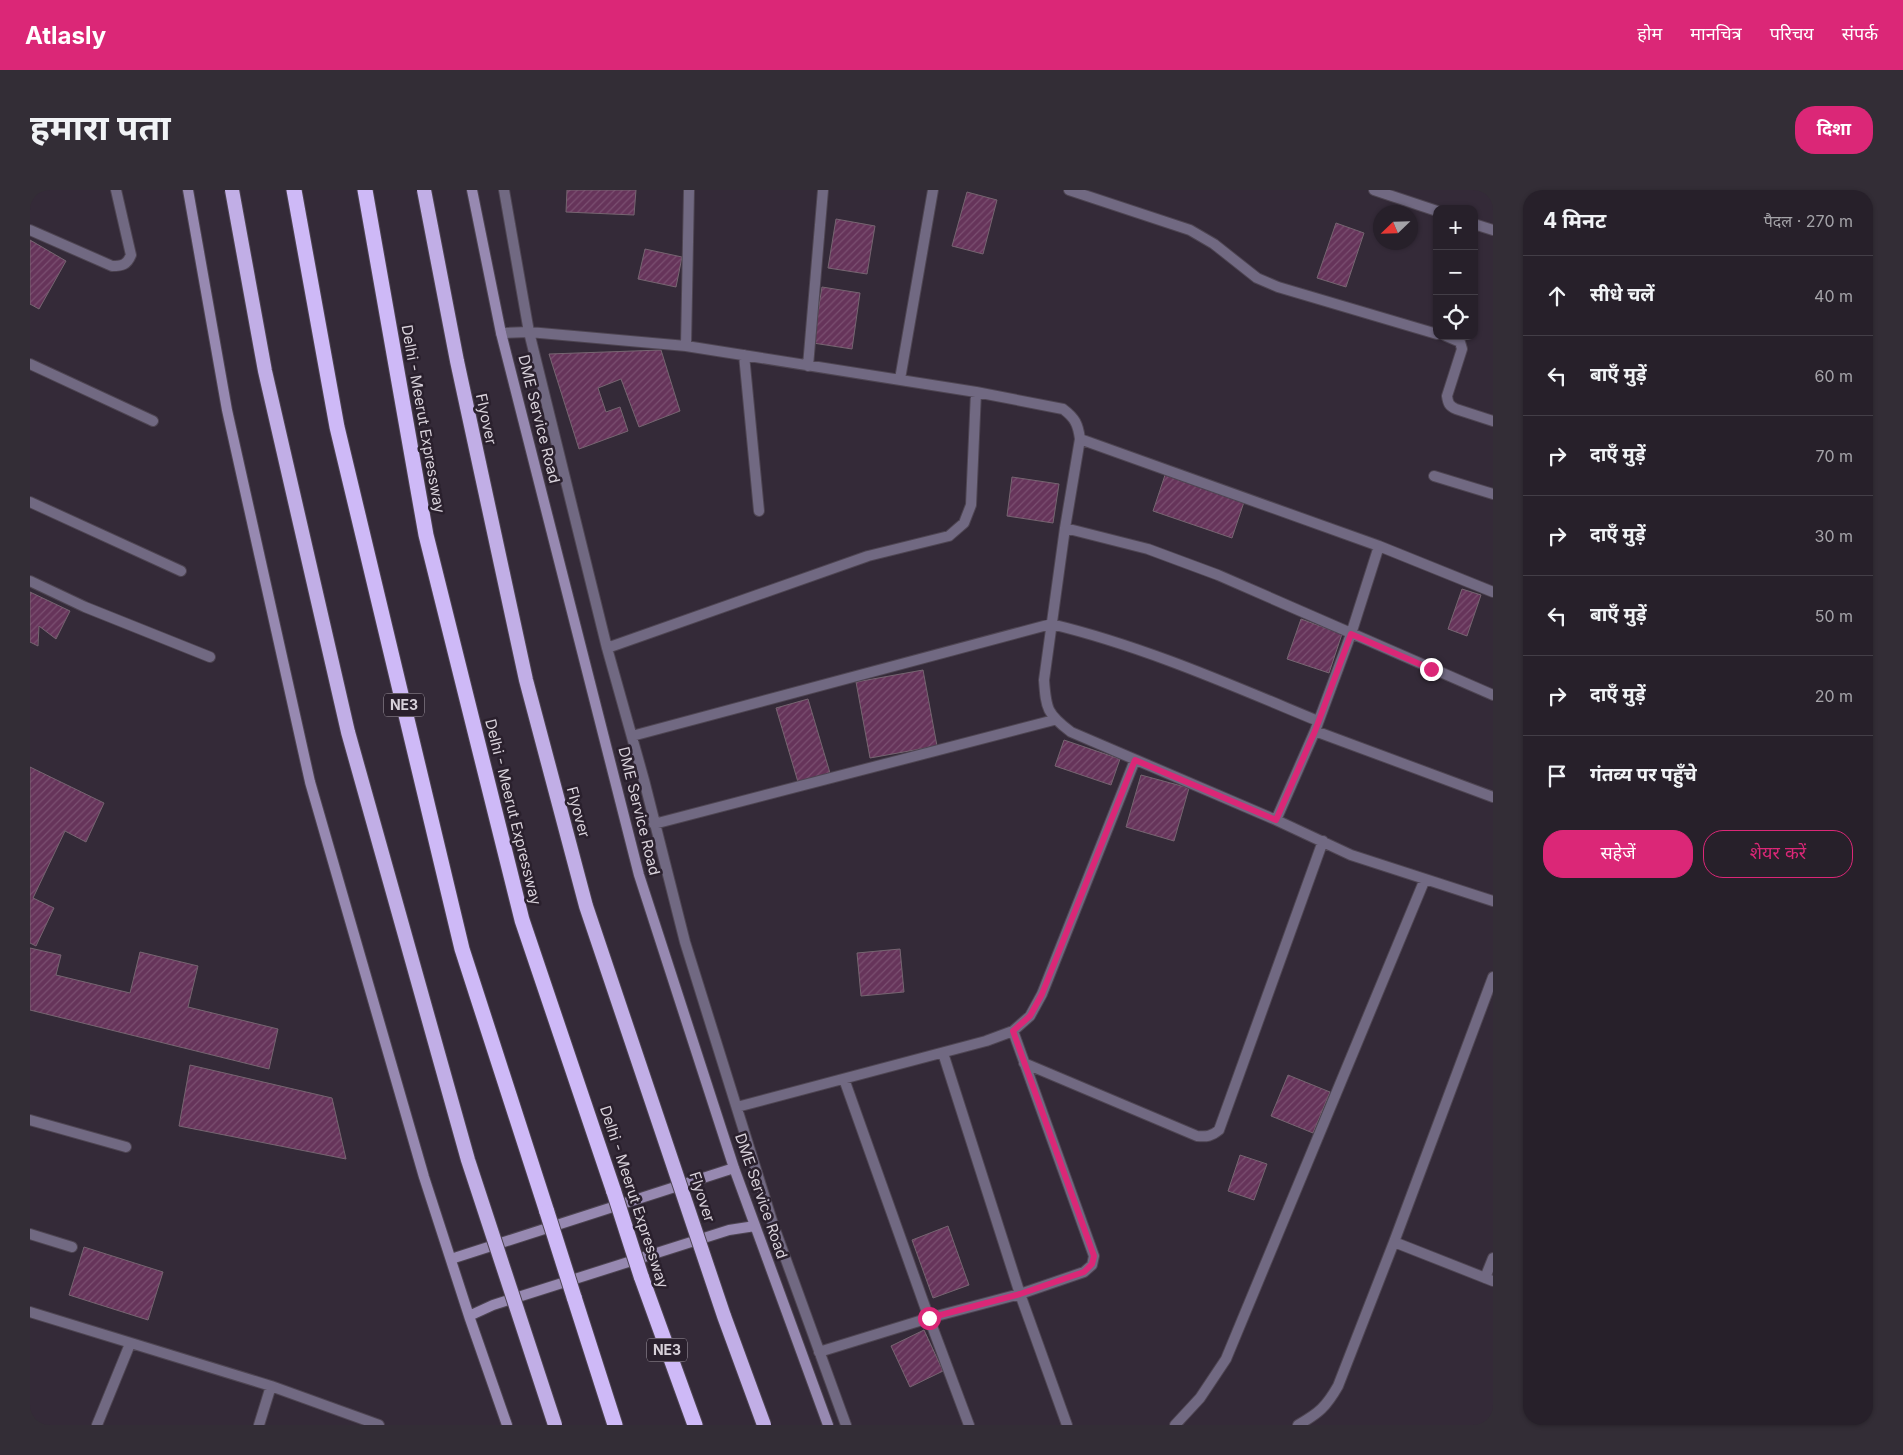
<!DOCTYPE html>
<html lang="hi">
<head>
<meta charset="utf-8">
<style>
	body { margin:0; font-family:Inter,"Noto Sans Devanagari",sans-serif; background:#332d36; color:#f1f3f6 }
	.controls { position:absolute; right:15px; top:15px; display:grid; overflow:hidden; border-radius:10px; box-shadow:0 1px 4px #0004 }
	.controls button { width:45px; height:45px; display:grid; place-items:center; padding:0; border:0; border-bottom:1px solid #433e47; background:#27202a; color:#f1f3f6; font:25px sans-serif }
	.compass { position:absolute; left:1343px; top:15px; width:45px; height:45px; border-radius:50%; background:#27202a; box-shadow:0 1px 4px #0004; rotate:247deg }
	.stop { position:absolute; width:15px; height:15px; margin:-11px; border:4px solid #db2777; border-radius:50%; background:#fff }
	.stop.end { background:#db2777; border-color:#fff; box-shadow:0 1px 5px #0008 }
	.list { margin:0; padding:0; list-style:none }
	h2 { display:flex; justify-content:space-between; align-items:center; height:65px; margin:0; padding:0 20px; font-size:21px }
	h2 small { font-size:16px; font-weight:400; color:#a4a3a8 }
	.list li { display:grid; grid-template-columns:32px 1fr auto; gap:15px; align-items:center; box-sizing:border-box; height:80px; padding:0 20px; border-top:1px solid #433e47 }
	.list b { display:block; font-size:19px; white-space:nowrap }
	.list em { font-size:16px; font-style:normal; color:#a4a3a8 }
	.actions { display:flex; gap:10px; padding:15px 20px }
	.actions a { flex:1; padding:11px 0; border:1px solid #db2777; border-radius:20px; text-align:center; font-size:18px; color:#db2777 }
	.actions .main { background:#db2777; color:#fff }
	.icon { flex:none; width:28px; height:28px; fill:none; stroke:currentColor; stroke-width:2; stroke-linecap:round; stroke-linejoin:round }
	.map { position:relative; flex:none; width:1463px; height:1235px; overflow:hidden; border-radius:20px }
	header { display:flex; align-items:center; gap:30px; box-sizing:border-box; height:70px; padding:0 25px; background:#db2777; color:#fff }
	header strong { font-size:24px }
	nav { display:flex; gap:28px; margin-inline-start:auto; font-size:18px }
	.intro { display:flex; align-items:center; justify-content:space-between; box-sizing:border-box; height:120px; padding:0 30px }
	h1 { margin:0; font-size:35px }
	.button { padding:12px 22px; border-radius:20px; background:#db2777; color:#fff; font-size:18px; font-weight:700 }
	main { display:flex; gap:30px; padding:0 30px }
	aside { flex:1; background:#27202a; border-radius:20px; box-shadow:0 1px 4px #0004 }
	.map>svg:first-child { display:block }
</style>
</head>
<body>
<header>
<strong>Atlasly</strong>
<nav><a>होम</a><a>मानचित्र</a><a>परिचय</a><a>संपर्क</a></nav>
</header>
<div class="intro"><h1>हमारा पता</h1><a class="button">दिशा</a></div>
<main>
<div class="map">
<svg width="1463" height="1235" viewBox="0 0 1463 1235">
	<defs>
		<pattern id="building-hatch" width="6" height="6" patternUnits="userSpaceOnUse" patternTransform="scale(1.25)"><rect width="6" height="6" fill="#66345a"/><path d="M-1 1l2-2M0 6l6-6M5 7l2-2" fill="none" stroke="#7b5071"/></pattern>
	</defs>
	<rect width="100%" height="100%" fill="#342a38"/>
	<path fill="url(#building-hatch)" stroke="#766571" d="M537,0H606L604,25L536,22Z
		M937,2L967,10L953,64L922,56Z
		M806,29L845,36L837,84L798,78Z
		M1306,33L1334,43L1316,97L1287,88Z
		M0,50L36,71L9,119L0,114Z
		M615,59L652,67L646,97L608,89Z
		M792,97L830,103L822,159L783,153Z
		M631,160L650,221L609,237L591,189L568,198L576,222L590,217L598,241L549,259L519,164Z
		M1135,285L1214,312L1202,348L1123,321Z
		M982,287L1029,294L1023,333L977,326Z
		M1432,399L1451,405L1437,446L1418,439Z
		M0,402L40,421L26,449L9,436L8,456L0,452Z
		M1271,429L1312,444L1299,483L1257,469Z
		M893,480L907,556L840,568L826,492Z
		M778,509L800,583L768,592L746,518Z
		M1034,550L1090,569L1081,595L1025,576Z
		M0,577L74,613L56,652L35,641L3,708L24,718L6,756L0,753Z
		M1111,585L1159,598L1144,651L1096,637Z
		M0,758L31,765L26,785L100,803L110,762L168,776L158,817L248,839L239,879L0,820Z
		M870,759L874,802L831,806L827,763Z
		M160,875L302,908L316,969L149,936Z
		M1258,885L1300,902L1283,943L1241,926Z
		M1210,965L1237,974L1224,1010L1198,1001Z
		M918,1036L939,1095L903,1108L882,1050Z
		M54,1057L133,1082L118,1130L39,1105Z
		M894,1140L913,1181L880,1197L861,1156Z"/>
	<g fill="none" stroke-linecap="round" stroke-linejoin="round">
		<defs>
			<path id="minor" d="M474,0L499,142L577,458L614,590L655,752L743,1034L816,1235
				M1039,0L1160,40L1184,54L1227,88L1248,97L1407,144
				M1344,0L1407,21
				M1444,34L1463,40
				M0,40L82,76C92,76 97,75 101,65L86,0
				M471,143L499,142L656,156L946,202L1033,219C1045,228 1048,234 1050,249L1035,338L1014,490C1016,519 1017,524 1041,542L1246,630L1321,665L1463,711
				M1416,146L1430,152L1432,159L1417,206C1418,213 1419,216 1426,219L1463,231
				M656,156L659,0
				M714,165L729,321
				M0,174L123,231
				M778,176L793,0
				M870,189L903,0
				M1050,249L1349,356
				M1404,286L1463,304
				M0,312L151,381
				M1035,338L1118,359L1188,385L1463,505
				M0,391L55,417L180,467
				M577,458L838,366L919,346L934,333L941,315L946,202
				M1285,541L1321,444L1349,356L1463,402
				M602,546L1021,434C1113,456 1201,495 1288,531
				M1246,630L1285,541L1463,607
				M624,634L1024,530
				M913,863L990,1104L1037,1235
				M994,873L1167,946C1177,947 1182,946 1189,940L1293,651
				M814,889L899,1128L939,1235
				M707,917L956,851L983,841L1000,826L1012,804L1105,570
				M0,930L96,957
				M0,1044L42,1057
				M1364,1052L1463,1091
				M1455,1088L1463,1068
				M0,1122L241,1196L349,1235
				M789,1162L899,1128L990,1104L1054,1082L1062,1075L1064,1066L983,841
				M67,1235L100,1154
				M229,1235L241,1196
				M1145,1235L1170,1208L1196,1169L1395,689
				M1268,1235C1289,1223 1296,1217 1308,1196L1364,1052L1463,787"/>
			<path id="secondary" d="M158,0L197,220L280,592L394,987L439,1126L477,1235
				M442,0L471,143L609,685L704,978L798,1235
				M421,1069L704,978
				M439,1126L463,1115L699,1040L725,1036"/>
			<path id="motorway" d="M264,0L307,237L432,759L517,1022
				M335,0L396,345L492,730L584,1002
				M611,1086L665,1235
				M544,1107L585,1235"/>
		</defs>
		<use href="#minor" stroke="#4e4552" stroke-width="12"/>
		<use href="#secondary" stroke="#4e4552" stroke-width="12"/>
		<use href="#motorway" stroke="#4e4552" stroke-width="17"/>
		<use href="#minor" stroke="#716982" stroke-width="10"/>
		<use href="#secondary" stroke="#9789b1" stroke-width="10"/>
		<use href="#motorway" stroke="#ceb9f7" stroke-width="15"/>
		<defs>
			<path id="trunk-bridge" d="M202,0L235,181L318,542L438,970L525,1235
				M394,0L427,171L496,490L556,716L694,1126L734,1235"/>
			<path id="motorway-bridge" d="M584,1002L611,1086
				M517,1022L544,1107"/>
		</defs>
		<use href="#trunk-bridge" stroke="#4e4552" stroke-width="16" stroke-linecap="butt"/>
		<use href="#motorway-bridge" stroke="#4e4552" stroke-width="17" stroke-linecap="butt"/>
		<use href="#trunk-bridge" stroke="#c1aee6" stroke-width="14"/>
		<use href="#motorway-bridge" stroke="#ceb9f7" stroke-width="15"/>
	</g>
	<g fill="none" stroke-linecap="round" stroke-linejoin="round">
		<path stroke="#db2777" stroke-width="6" d="M899,1128L990,1104L1054,1082L1062,1074L1064,1066L983,841L1000,826L1012,804L1105,570L1246,630L1285,541L1321,444L1401,479"/>
	</g>
	<g text-anchor="middle" stroke-width="5" stroke-linejoin="round" paint-order="stroke">
		<g fill="#2a202d" stroke="#a49ca6" stroke-width="1">
			<rect x="354" y="503.5" width="40" height="23" rx="4"/>
			<rect x="617" y="1148.5" width="40" height="23" rx="4"/>
		</g>
		<g font-size="14" font-weight="bold" fill="#d8d1da">
			<text x="374" y="520">NE3</text>
			<text x="637" y="1165">NE3</text>
		</g>
		<g font-size="15" fill="#d8d1da" stroke="#2a202d">
			<text transform="translate(393 229) rotate(80)" y="5">Delhi - Meerut Expressway</text>
			<text transform="translate(456 229) rotate(78)" y="5">Flyover</text>
			<text transform="translate(509 229) rotate(76)" y="5">DME Service Road</text>
			<text transform="translate(609 621) rotate(76)" y="5">DME Service Road</text>
			<text transform="translate(483 622) rotate(76)" y="5">Delhi - Meerut Expressway</text>
			<text transform="translate(548 622) rotate(75)" y="5">Flyover</text>
			<text transform="translate(731 1006) rotate(71)" y="5">DME Service Road</text>
			<text transform="translate(604 1007) rotate(72)" y="5">Delhi - Meerut Expressway</text>
			<text transform="translate(672 1007) rotate(72)" y="5">Flyover</text>
		</g>
	</g>
</svg>
<div class="controls">
<button>+</button>
<button>−</button>
<button><svg class="icon" aria-label="locate" viewBox="0 0 24 24"><circle cx="12" cy="12" r="6"/><path d="M12 2v4M12 18v4M2 12h4M18 12h4"/></svg></button>
</div>
<svg class="compass" viewBox="-18 -18 36 36"><path d="M0-13l5 13h-10z" fill="#e53935"/><path d="M0 13l5-13h-10z" fill="#a4a3a8"/></svg>
<div class="stop" style="left:899px;top:1128px"></div>
<div class="stop end" style="left:1401px;top:479px"></div>
</div>
<aside>
<h2>4 मिनट<small>पैदल · 270 m</small></h2>
<ul class="list">
<li><svg class="icon" aria-label="ahead" viewBox="0 0 24 24"><path d="M12 20V5M6 11l6-6 6 6"/></svg><div><b>सीधे चलें</b></div><em>40 m</em></li>
<li><svg class="icon" aria-label="left" viewBox="0 0 24 24"><path d="M17 20v-9H6M10 6l-5 5 5 5"/></svg><div><b>बाएँ मुड़ें</b></div><em>60 m</em></li>
<li><svg class="icon" aria-label="right" viewBox="0 0 24 24"><path d="M7 20v-9h11M14 6l5 5-5 5"/></svg><div><b>दाएँ मुड़ें</b></div><em>70 m</em></li>
<li><svg class="icon" aria-label="right" viewBox="0 0 24 24"><path d="M7 20v-9h11M14 6l5 5-5 5"/></svg><div><b>दाएँ मुड़ें</b></div><em>30 m</em></li>
<li><svg class="icon" aria-label="left" viewBox="0 0 24 24"><path d="M17 20v-9H6M10 6l-5 5 5 5"/></svg><div><b>बाएँ मुड़ें</b></div><em>50 m</em></li>
<li><svg class="icon" aria-label="right" viewBox="0 0 24 24"><path d="M7 20v-9h11M14 6l5 5-5 5"/></svg><div><b>दाएँ मुड़ें</b></div><em>20 m</em></li>
<li><svg class="icon" aria-label="arrive" viewBox="0 0 24 24"><path d="M6 21V4h12l-3 4 3 4H6"/></svg><div><b>गंतव्य पर पहुँचे</b></div></li>
</ul>
<div class="actions"><a class="main">सहेजें</a><a>शेयर करें</a></div>
</aside>
</main>
</body>
</html>
